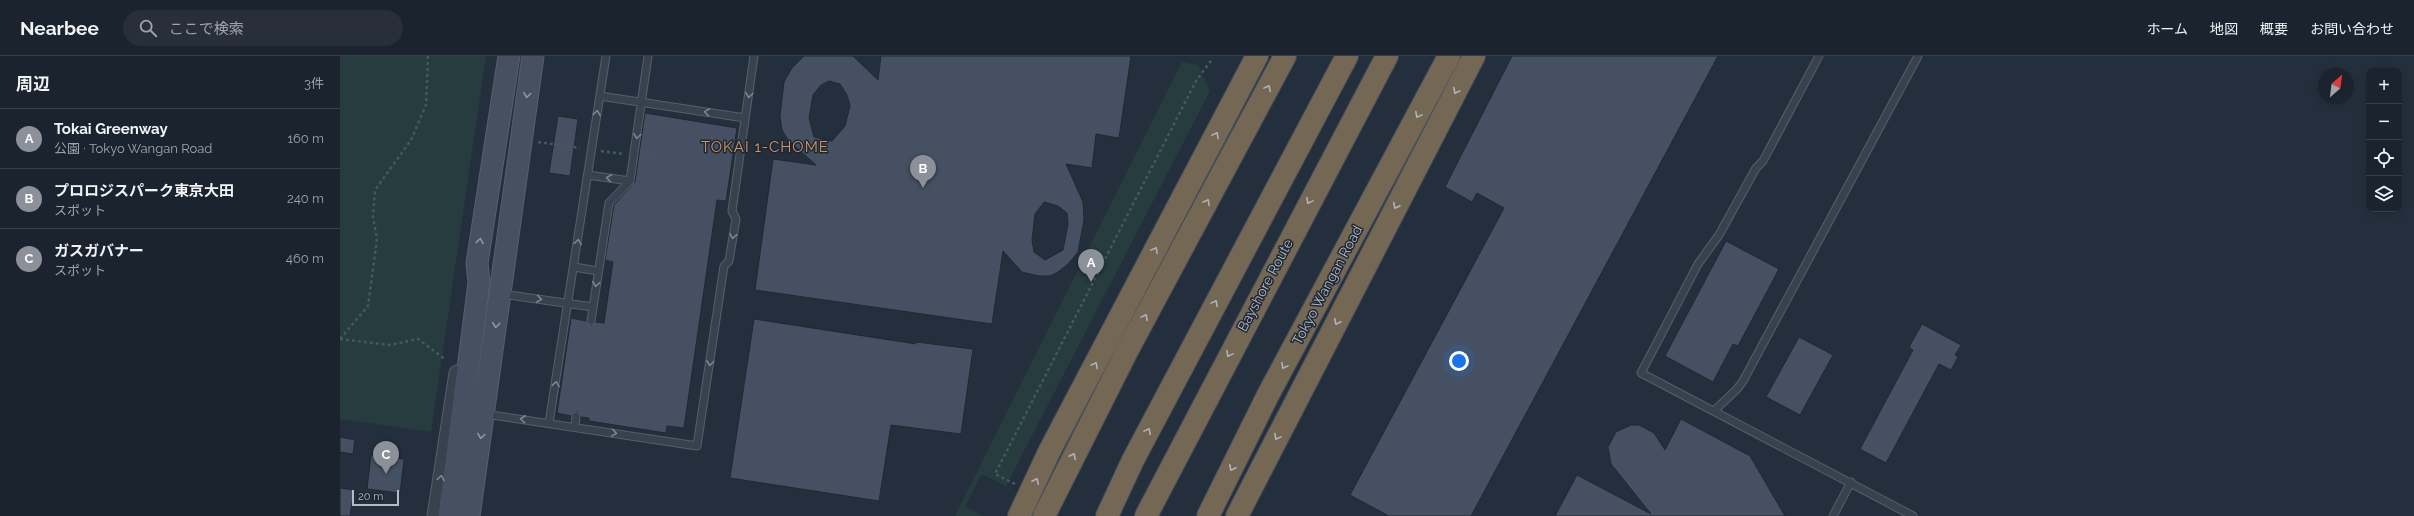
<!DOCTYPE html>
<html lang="ja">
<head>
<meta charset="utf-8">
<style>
	body { margin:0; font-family:Raleway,"Noto Sans JP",sans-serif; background:#282f3a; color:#f1f3f6 }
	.controls { position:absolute; right:12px; top:12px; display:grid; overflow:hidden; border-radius:8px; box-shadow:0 2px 10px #0003 }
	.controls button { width:36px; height:36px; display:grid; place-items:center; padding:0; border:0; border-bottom:1px solid #39404a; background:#1b232e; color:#f1f3f6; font:20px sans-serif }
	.compass { position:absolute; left:1978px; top:12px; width:36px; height:36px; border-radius:50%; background:#1b232e; box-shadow:0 2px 10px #0003; rotate:28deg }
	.scale { position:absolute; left:12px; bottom:10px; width:47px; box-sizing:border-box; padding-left:4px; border:2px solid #b4bcc9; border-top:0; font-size:11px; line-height:14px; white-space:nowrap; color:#b4bcc9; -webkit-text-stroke:3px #1d2633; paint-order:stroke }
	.you { position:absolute; left:1119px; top:305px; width:14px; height:14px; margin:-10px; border:3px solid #fff; border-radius:50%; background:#1a73e8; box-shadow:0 0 0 6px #1a73e833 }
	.badge { display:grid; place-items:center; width:26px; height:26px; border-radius:50%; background:#8c9099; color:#fff; font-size:13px; font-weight:700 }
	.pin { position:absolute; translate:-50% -33px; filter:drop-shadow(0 1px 2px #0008) }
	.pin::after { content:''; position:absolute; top:21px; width:14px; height:12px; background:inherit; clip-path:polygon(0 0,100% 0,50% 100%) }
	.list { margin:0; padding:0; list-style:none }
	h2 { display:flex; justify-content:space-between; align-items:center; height:52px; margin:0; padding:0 16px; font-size:17px }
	h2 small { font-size:13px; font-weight:400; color:#a0a4aa }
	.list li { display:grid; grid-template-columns:26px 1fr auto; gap:12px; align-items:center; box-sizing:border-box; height:60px; padding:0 16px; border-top:1px solid #39404a }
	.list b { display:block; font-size:15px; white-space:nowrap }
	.list p { margin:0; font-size:13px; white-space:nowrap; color:#a0a4aa }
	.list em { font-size:13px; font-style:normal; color:#a0a4aa }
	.icon { flex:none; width:22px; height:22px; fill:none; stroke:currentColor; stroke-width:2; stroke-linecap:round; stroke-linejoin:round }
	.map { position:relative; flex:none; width:2074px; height:460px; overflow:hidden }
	header { display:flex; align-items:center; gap:24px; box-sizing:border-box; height:56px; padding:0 20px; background:#1b232e; border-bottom:1px solid #39404a }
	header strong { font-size:19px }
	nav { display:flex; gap:22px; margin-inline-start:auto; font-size:14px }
	.search { width:280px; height:36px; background:#282f3a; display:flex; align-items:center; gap:10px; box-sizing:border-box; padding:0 14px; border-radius:22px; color:#a0a4aa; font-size:15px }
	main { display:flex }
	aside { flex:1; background:#1b232e }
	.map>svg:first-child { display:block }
</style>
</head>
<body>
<header>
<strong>Nearbee</strong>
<div class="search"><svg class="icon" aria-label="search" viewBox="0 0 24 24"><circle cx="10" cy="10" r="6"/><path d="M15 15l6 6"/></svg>ここで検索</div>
<nav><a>ホーム</a><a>地図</a><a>概要</a><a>お問い合わせ</a></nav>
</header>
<main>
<aside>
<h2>周辺<small>3件</small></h2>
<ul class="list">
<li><span class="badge">A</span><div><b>Tokai Greenway</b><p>公園 · Tokyo Wangan Road</p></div><em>160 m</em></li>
<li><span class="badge">B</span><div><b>プロロジスパーク東京大田</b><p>スポット</p></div><em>240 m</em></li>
<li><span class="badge">C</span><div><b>ガスガバナー</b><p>スポット</p></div><em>460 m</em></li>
</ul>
</aside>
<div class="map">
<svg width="2074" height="460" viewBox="0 0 2074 460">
	<rect width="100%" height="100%" fill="#242f3e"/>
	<path fill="#263c3f" d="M0,0H146L91,376L0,363Z
		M842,6L858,9L870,35L666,430L642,418L625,450L643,460H615Z"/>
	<path fill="#455162" stroke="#1f2835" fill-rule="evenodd" d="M464,0H513L538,24L541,0H791L779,82L756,78L752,112L726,108L743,146L744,164L738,196L728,208L718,216L710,220H699L682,216L663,195L652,268L415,234L433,103L476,109L448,84L442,74L440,60L444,26L452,12ZM489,25L500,28L507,39L510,50L505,70L492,85L474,81L469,62L473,39L481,29ZM704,146L718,150L727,157L728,168L723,194L705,204L694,196L692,184L695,158Z
		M1172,0H1378L1131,460H1049L1010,439L1164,152L1137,137L1132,146L1105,131Z
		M305,57L397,72L386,145L377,144L344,372L327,370L326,377L249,365V362L241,361L237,355L231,360L217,357L231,262L246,265L251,270L256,266L264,267L273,206L265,204L274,149L295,126Z
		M218,60L238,63L230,120L209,117Z
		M1386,185L1439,213L1398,290L1393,288L1373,326L1325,300Z
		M414,263L576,288V286L633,293L621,378L551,369L539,445L390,422Z
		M1582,268L1621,289L1615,299L1618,301L1611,314L1599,308L1546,407L1520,393L1573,294L1569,291Z
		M1459,281L1493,299L1460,359L1426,341Z
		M1341,363L1410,400L1445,460H1215L1237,419L1311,458L1271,408L1268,391L1276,376L1291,369H1299L1314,377L1325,394Z
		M0,381L15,384L13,398L0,396Z
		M31,399L64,403L60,437L27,433Z
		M0,432L14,434L10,460H0Z"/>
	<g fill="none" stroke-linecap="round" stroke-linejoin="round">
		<defs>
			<path id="lane" d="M1479,0L1423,105L1416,112L1379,179L1358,208L1301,317L1573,460
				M260,40L405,62
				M248,119L290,125
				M234,211L258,215
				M162,238L253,251
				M251,265L269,147L290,125L308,0
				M1374,355L1397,333L1403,325L1578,0
				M145,358L357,390L384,210L389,205L396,163L392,155L414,0
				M209,367L266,0
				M235,371L236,360
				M1493,460L1511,426"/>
			<path id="street" d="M95,460L117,317"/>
			<path id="secondary" d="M109,460L139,227L137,207L169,0
				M129,460L193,0"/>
			<path id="highway" d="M679,460L710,394L917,0
				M704,460L787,295L945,0
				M767,460L793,404L1007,0
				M806,460L1047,0
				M868,460L928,339L1109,0
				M897,460L1134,0"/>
		</defs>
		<use href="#lane" stroke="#565f6c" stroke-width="9"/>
		<use href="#street" stroke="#565f6c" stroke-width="17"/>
		<use href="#secondary" stroke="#565f6c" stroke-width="23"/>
		<use href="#highway" stroke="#434c59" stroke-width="24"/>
		<path stroke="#44595c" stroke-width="2.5" stroke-dasharray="3 3" stroke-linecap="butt" d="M198,86L240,92
			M261,95L284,98
			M305,101L313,103
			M0,283L28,250L37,183L33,161L35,134L71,84L86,49L88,0
			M0,283L50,289L78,283L106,304
			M675,428L655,418L856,25L873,2"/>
		<use href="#lane" stroke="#38414e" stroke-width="7"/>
		<use href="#street" stroke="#38414e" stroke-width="15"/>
		<use href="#secondary" stroke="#465061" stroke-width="21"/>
		<use href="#highway" stroke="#746855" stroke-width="22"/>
	</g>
	<defs><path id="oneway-chevron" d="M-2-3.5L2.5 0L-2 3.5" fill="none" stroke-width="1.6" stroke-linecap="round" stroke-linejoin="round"/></defs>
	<g stroke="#aeb4bd">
		<use href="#oneway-chevron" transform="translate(928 32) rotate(-62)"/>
		<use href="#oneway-chevron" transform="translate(1116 35) rotate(118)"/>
		<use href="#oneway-chevron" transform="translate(1078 59) rotate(118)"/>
		<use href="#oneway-chevron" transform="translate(876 79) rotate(-62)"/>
		<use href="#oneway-chevron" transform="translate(969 145) rotate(118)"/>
		<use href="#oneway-chevron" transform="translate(867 146) rotate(-62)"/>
		<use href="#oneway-chevron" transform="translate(1056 150) rotate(117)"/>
		<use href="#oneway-chevron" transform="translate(815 194) rotate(-62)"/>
		<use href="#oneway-chevron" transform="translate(875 247) rotate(-62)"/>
		<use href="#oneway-chevron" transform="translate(805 261) rotate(-62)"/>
		<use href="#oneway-chevron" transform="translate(997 266) rotate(117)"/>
		<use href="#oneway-chevron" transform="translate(889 298) rotate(118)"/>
		<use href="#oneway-chevron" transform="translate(755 309) rotate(-62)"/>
		<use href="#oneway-chevron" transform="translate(944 310) rotate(118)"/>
		<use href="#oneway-chevron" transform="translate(808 375) rotate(-62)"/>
		<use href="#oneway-chevron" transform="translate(937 381) rotate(118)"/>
		<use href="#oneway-chevron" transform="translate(733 400) rotate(-63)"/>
		<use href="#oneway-chevron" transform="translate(892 412) rotate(116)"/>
		<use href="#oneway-chevron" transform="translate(696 425) rotate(-65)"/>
	</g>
	<g stroke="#8e96a5">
		<use href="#oneway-chevron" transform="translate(187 39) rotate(98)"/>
		<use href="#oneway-chevron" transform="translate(140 185) rotate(-81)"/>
		<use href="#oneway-chevron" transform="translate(156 269) rotate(97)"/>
		<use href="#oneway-chevron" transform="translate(141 380) rotate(99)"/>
	</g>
	<g stroke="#7c8592">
		<use href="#oneway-chevron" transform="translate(409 39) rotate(98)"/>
		<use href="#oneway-chevron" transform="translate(367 56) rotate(-171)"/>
		<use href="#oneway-chevron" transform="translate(257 57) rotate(-81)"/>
		<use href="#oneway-chevron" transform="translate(297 80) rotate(98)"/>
		<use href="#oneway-chevron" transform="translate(269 122) rotate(-172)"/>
		<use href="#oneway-chevron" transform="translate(393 180) rotate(99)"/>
		<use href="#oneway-chevron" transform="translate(238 186) rotate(-81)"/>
		<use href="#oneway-chevron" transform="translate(256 228) rotate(99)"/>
		<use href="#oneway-chevron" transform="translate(199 243) rotate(8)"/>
		<use href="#oneway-chevron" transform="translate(370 307) rotate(98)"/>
		<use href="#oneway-chevron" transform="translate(216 328) rotate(-81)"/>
		<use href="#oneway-chevron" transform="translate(183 363) rotate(-173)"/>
		<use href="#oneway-chevron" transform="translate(274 377) rotate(9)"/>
		<use href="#oneway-chevron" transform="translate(101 422) rotate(-81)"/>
	</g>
	<g text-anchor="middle" stroke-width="3" stroke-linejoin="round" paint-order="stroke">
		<g font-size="14" fill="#b4bcc9" stroke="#1d2633">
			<text transform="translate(925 229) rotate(-62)" y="5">Bayshore Route</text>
			<text transform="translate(987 229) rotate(-62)" y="5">Tokyo Wangan Road</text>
		</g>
		<g font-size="15" letter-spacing="1" fill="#d59563" stroke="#1d2633">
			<text x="425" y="96">TOKAI 1-CHOME</text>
		</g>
	</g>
</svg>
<div class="controls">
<button>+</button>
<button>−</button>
<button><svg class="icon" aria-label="locate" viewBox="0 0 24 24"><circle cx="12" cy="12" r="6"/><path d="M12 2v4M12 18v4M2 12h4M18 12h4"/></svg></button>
<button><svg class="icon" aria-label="layers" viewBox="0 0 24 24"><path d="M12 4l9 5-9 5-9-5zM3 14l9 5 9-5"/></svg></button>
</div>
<svg class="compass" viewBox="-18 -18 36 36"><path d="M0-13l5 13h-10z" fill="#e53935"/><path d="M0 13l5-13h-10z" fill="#a0a4aa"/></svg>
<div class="scale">20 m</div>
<div class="you"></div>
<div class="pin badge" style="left:751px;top:226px">A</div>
<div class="pin badge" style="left:583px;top:132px">B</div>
<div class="pin badge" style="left:46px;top:418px">C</div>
</div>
</main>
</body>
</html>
